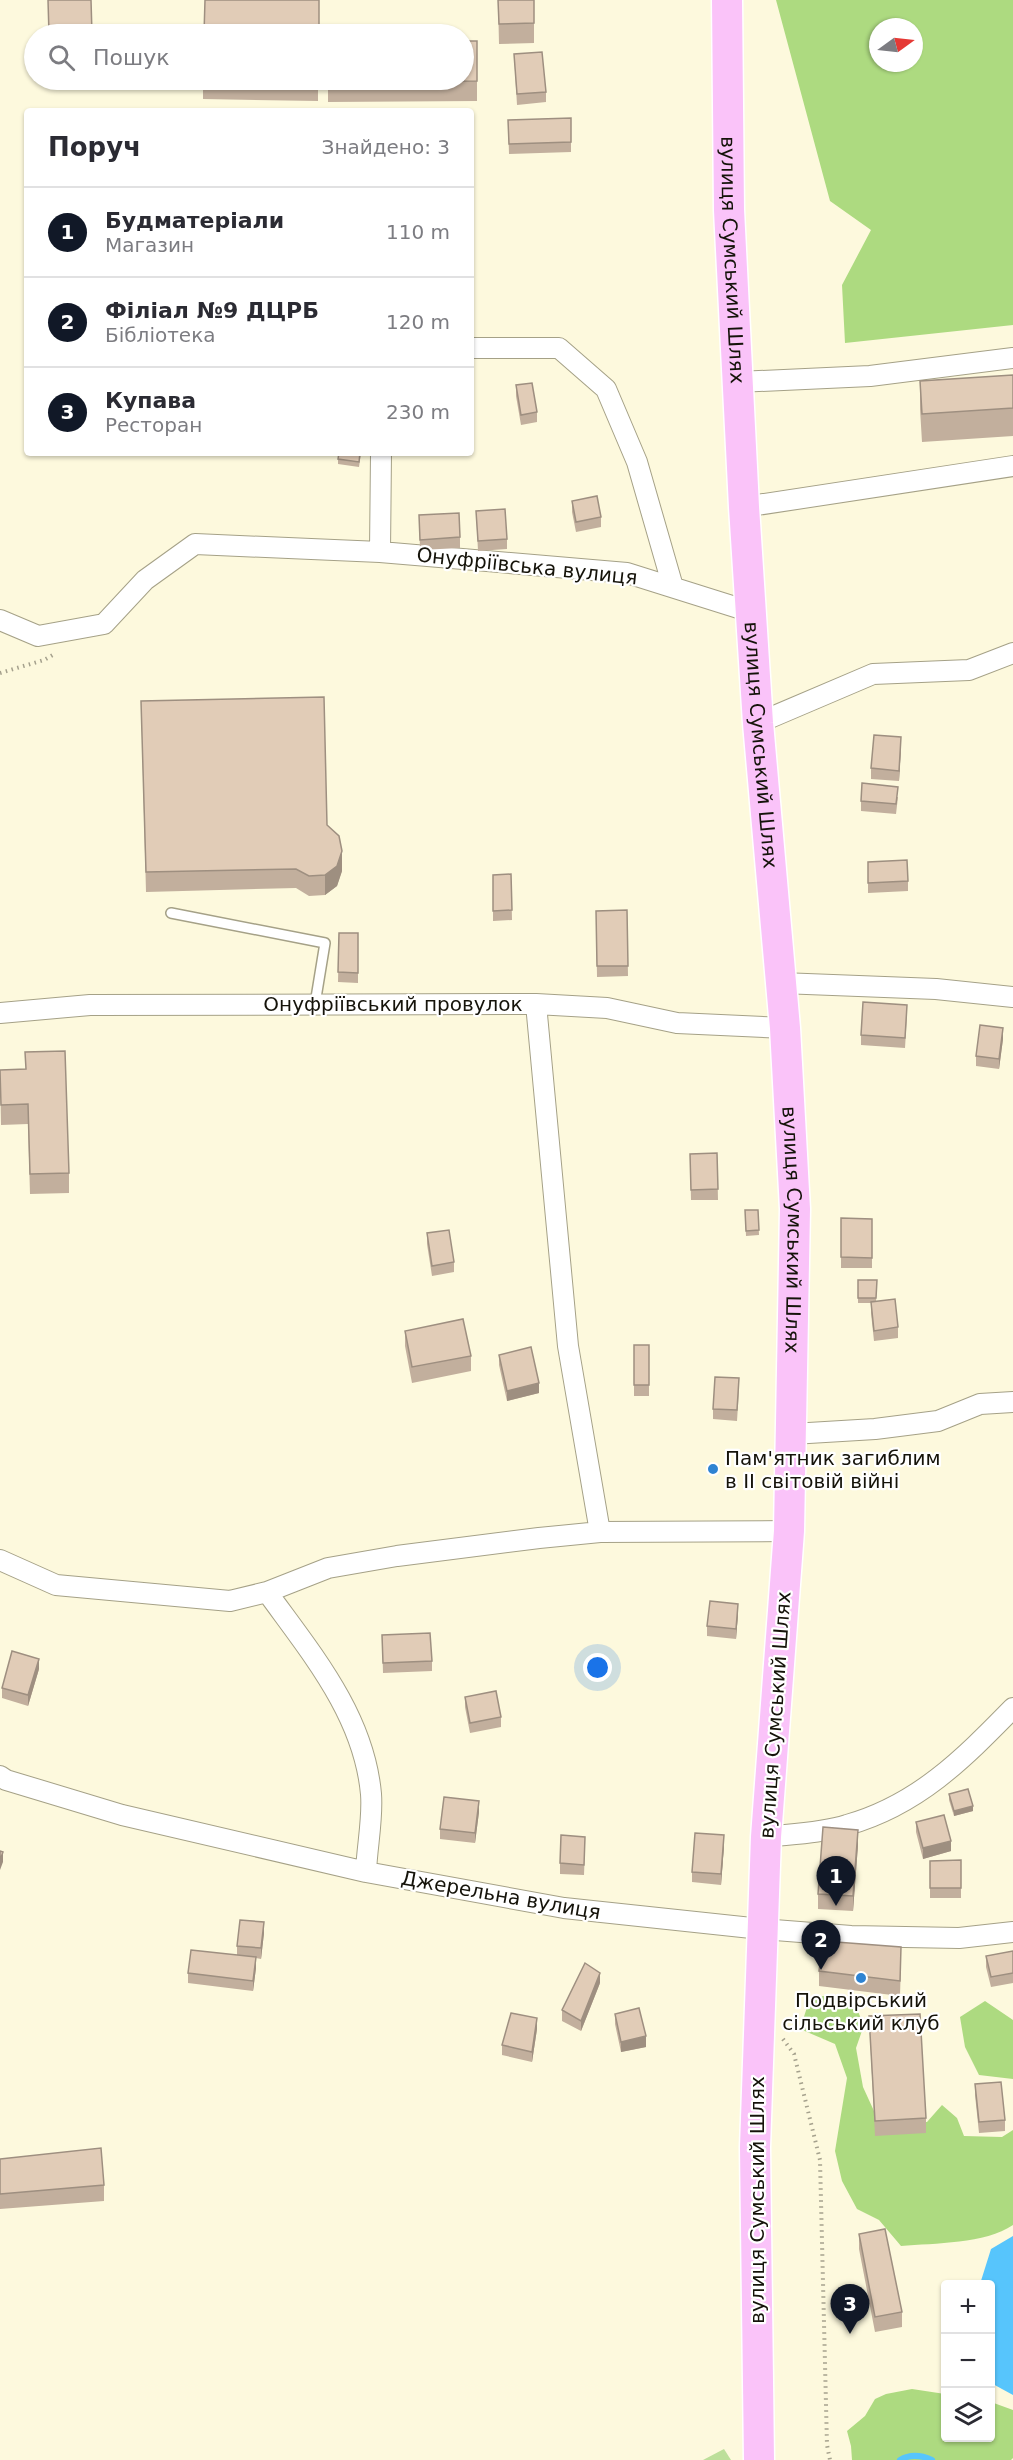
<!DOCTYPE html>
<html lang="uk">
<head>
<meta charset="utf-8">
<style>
	body { margin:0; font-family:"DejaVu Sans",sans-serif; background:#f2f2f3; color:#2b2b33 }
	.controls { position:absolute; right:18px; bottom:18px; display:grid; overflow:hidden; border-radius:6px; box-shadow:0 2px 4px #0004 }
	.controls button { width:54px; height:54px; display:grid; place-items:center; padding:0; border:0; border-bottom:2px solid #e1e1e2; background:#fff; color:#2b2b33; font:30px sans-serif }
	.compass { position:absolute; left:869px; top:18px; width:54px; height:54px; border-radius:50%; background:#fff; box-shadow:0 2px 4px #0004; rotate:75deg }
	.you { position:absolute; left:598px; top:1668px; width:21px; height:21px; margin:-15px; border:4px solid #fff; border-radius:50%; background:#1a73e8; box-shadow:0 0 0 9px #1a73e833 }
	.badge { display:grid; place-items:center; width:39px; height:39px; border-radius:50%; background:#111827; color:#fff; font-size:20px; font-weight:700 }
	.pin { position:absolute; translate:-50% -50px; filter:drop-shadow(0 2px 3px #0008) }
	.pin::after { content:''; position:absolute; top:32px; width:21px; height:18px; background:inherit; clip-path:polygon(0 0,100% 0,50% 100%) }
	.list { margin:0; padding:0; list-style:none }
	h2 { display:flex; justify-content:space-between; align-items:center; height:78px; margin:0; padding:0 24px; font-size:26px }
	h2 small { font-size:20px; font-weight:400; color:#7c7c81 }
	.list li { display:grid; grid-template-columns:39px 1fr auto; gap:18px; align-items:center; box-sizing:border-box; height:90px; padding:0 24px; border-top:2px solid #e1e1e2 }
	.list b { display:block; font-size:22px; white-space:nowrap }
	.list p { margin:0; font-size:20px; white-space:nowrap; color:#7c7c81 }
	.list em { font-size:20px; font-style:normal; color:#7c7c81 }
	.icon { flex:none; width:33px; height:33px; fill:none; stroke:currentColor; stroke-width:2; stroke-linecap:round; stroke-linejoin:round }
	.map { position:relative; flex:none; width:1013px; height:2460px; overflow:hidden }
	.search { position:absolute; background:#fff; box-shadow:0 2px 4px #0004; left:24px; top:24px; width:450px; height:66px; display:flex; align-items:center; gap:15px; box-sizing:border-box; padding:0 21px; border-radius:33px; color:#7c7c81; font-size:22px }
	.panel { position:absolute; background:#fff; box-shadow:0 2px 4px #0004; left:24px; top:108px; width:450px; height:348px; border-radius:6px }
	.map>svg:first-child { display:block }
</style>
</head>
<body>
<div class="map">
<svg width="1013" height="2460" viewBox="0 0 1013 2460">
	<rect width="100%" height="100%" fill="#fdf9dd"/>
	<path fill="#bcdf9a" d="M724,2449L731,2460H703Z"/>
	<path fill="#adda80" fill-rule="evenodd" d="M776,0H1013V325L845,343L842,285L871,230L830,201ZM878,27H914V63H878Z
		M831,1995L855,2005L864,2025L856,2048L863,2087L879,2122H927L942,2105L957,2118L964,2136L1002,2137L1013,2130V2225C985,2244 935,2243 901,2246L879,2220L857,2209L842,2181L835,2151L847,2078L835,2044L800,2029L810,1998Z
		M985,2001L1013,2020V2079L979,2075L965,2047L960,2017Z
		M912,2389L945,2394L946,2438H990L991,2402L1013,2410V2458L1011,2460H852L851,2446L847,2431L865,2416L875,2399L886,2394Z"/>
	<path fill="#57c5fc" d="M1013,2236V2395L991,2383L990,2284H980L991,2249Z"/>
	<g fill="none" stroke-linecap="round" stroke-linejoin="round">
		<path stroke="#57c5fc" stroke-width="6" d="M900,2460C910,2454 921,2455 932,2460"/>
		<defs>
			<path id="lane" d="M171,913L325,943L315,1004"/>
			<path id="street" d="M471,348H559L606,389L637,462L673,587
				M738,382L870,376L1013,358
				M381,453L380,552L627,573L751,612
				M744,507L1013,466
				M0,620L38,636L104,624L145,580L195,544L380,552
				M758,723L873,674L969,670L1013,653
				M781,983L936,989L1013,997
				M536,1004L568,1346L600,1532
				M0,1013L90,1005L536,1004L607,1008L677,1023L785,1028
				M792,1434L875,1429L938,1421L980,1404L1013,1402
				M0,1560L56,1585L230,1601L267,1592L328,1568L397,1556L539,1538L600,1532L789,1531
				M267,1592C311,1653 364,1715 371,1794C373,1819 367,1846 366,1872
				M0,1776L6,1780L122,1815L366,1872L564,1908L761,1929L851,1936L959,1938L1013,1932
				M766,1837C792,1834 822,1833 847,1825C918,1805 963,1759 1013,1708"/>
			<g id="primary">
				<path id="s1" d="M727,0L729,210L744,507L758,723L785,1028L795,1209L789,1531L766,1837L755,2147L759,2460"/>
			</g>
		</defs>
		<use href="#lane" stroke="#a5a187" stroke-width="12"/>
		<use href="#street" stroke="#a5a187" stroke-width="22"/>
		<use href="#primary" stroke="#fff" stroke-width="33"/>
		<path stroke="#a5a18d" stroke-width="4" stroke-dasharray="1.5 4.5" stroke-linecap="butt" d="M0,673L44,660L56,653
			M783,2039L794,2054L820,2160L827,2445L830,2460"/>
		<use href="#lane" stroke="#fff" stroke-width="9"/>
		<use href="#street" stroke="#fff" stroke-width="20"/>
		<use href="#primary" stroke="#fac3f9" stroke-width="30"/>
	</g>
	<path fill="#c2af9d" d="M498,0H534V43L499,44Z
		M477,41V101L328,102V80Z
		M514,54L546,92V102L517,105Z
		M203,80H318V101L203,99Z
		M571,118V152L509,154L508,120Z
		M1013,375V436L922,442L920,409V381Z
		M516,385L537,412V422L521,425L516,396Z
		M361,453L359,467L338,464V459Z
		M572,501L601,517V527L576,532L572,512Z
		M476,511L507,539V549L478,551Z
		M419,515L460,537V548L420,550Z
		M141,701L327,825L342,871L337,886L325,895L309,896L296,888L146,892Z
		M901,747L899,781L871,779V768Z
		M898,797L896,814L861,811V801Z
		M868,862L908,881V891L868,893Z
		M511,874L512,920L493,921V875Z
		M627,910L628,976L597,977L596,911Z
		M339,933H358V983L338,982Z
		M907,1015L905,1048L861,1045V1035Z
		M1003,1039L999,1069L976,1066V1056Z
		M25,1069L69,1173V1193L30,1194L28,1124L1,1125L0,1070Z
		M717,1153L718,1200H691L690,1154Z
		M745,1210H758L759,1235L746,1236Z
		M841,1218L872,1219V1268H841Z
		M427,1233L454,1262V1272L432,1276L427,1244Z
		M858,1280H877L876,1302L898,1327V1338L874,1341L871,1313V1303H858Z
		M405,1331L471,1356V1371L412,1383L405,1346Z
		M634,1345H649V1396H634Z
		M499,1355L539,1393L507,1401L499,1365Z
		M739,1389L737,1421L713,1419V1409Z
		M738,1614L736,1639L707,1636V1626Z
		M382,1635L432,1661V1671L383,1673Z
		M39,1669L28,1706L2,1698V1688Z
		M465,1697L501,1717V1727L470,1733L465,1707Z
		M949,1794L973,1811L954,1816L949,1800Z
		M479,1812L475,1843L440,1839V1829Z
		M916,1822L951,1851L923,1859L916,1832Z
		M858,1845L853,1911L818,1909V1894Z
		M724,1846L721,1885L692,1882V1872Z
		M585,1847L584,1875L560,1874V1863Z
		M961,1860V1898H930V1861Z
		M264,1933L261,1959L256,1958V1968L253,1991L188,1983V1973L237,1955V1946Z
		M1013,1951V1983L991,1987L986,1967V1956Z
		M901,1962L900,1996L819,1986V1971Z
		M600,1983L581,2031L562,2021V2010Z
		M615,2014L646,2047L621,2052L615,2024Z
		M869,2016L926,2118V2133L875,2136Z
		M537,2029L532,2062L502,2055V2045Z
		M975,2084L1005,2120V2131L979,2133L975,2095Z
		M0,2159L104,2185V2201L0,2209Z
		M859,2234L902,2312V2327L875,2332L859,2249Z"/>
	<path fill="#9e8f80" d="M901,737V747L899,781V771Z
		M342,851V871L337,886L325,895V875Z
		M1003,1028V1039L999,1069V1059Z
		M539,1383V1393L507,1401V1391Z
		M738,1604V1614L736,1639V1629Z
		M39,1659V1669L28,1706V1695Z
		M479,1801V1812L475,1843V1833Z
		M973,1806V1811L954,1816V1811Z
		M858,1830V1845L853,1911V1896Z
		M724,1835V1846L721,1885V1874Z
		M951,1841V1851L923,1859V1848Z
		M3,1852V1862L0,1870V1860Z
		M264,1922V1933L261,1959V1948Z
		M256,1957V1968L253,1991V1981Z
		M600,1973V1983L581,2031V2021Z
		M537,2018V2029L532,2062V2052Z
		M646,2036V2047L621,2052V2042Z"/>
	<path fill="#e1ccb7" stroke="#9e8f80" stroke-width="1.5" d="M48,0H91L92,34H49Z
		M205,0H319V34H204Z
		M498,0H534V23L499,24Z
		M464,41H477V81L328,82V80H464Z
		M542,52L546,92L517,94L514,54Z
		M224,80H318V81Z
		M571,118V142L509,144L508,120Z
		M1013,375V408L922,414L920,381Z
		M532,383L537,412L521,415L516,385Z
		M339,453H360L359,462L338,459Z
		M597,496L601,517L576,522L572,501Z
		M505,509L507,539L478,541L476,511Z
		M459,513L460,537L420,540L419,515Z
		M324,697L327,825L339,836L342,851L337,866L325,875L309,876L296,869L146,872L141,701Z
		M874,735L901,737L899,771L871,768Z
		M862,783L898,787L896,804L861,801Z
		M907,860L908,881L868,883V862Z
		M511,874L512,910L493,911V875Z
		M627,910L628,966H597L596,911Z
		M339,933H358V973L338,972Z
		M863,1002L907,1005L905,1038L861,1035Z
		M980,1025L1003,1028L999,1059L976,1056Z
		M65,1051L69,1173L30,1174L28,1104L1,1105L0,1070L26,1069L25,1052Z
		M717,1153L718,1189L691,1190L690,1154Z
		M745,1210H758L759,1230L746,1231Z
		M841,1218L872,1219V1258L841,1257Z
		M449,1230L454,1262L432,1266L427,1233Z
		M858,1280H877L876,1298H858Z
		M895,1299L898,1327L874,1331L871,1302Z
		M463,1319L471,1356L412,1367L405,1331Z
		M634,1345H649V1385H634Z
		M531,1347L539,1383L507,1391L499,1355Z
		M715,1377L739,1378L737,1410L713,1409Z
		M710,1601L738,1604L736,1629L707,1626Z
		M430,1633L432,1661L383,1663L382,1635Z
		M12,1651L39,1659L28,1695L2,1688Z
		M496,1691L501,1717L470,1723L465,1697Z
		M968,1789L973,1806L954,1811L949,1794Z
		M444,1797L479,1801L475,1833L440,1829Z
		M944,1815L951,1841L923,1848L916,1822Z
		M823,1827L858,1830L853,1896L818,1894Z
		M695,1833L724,1835L721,1874L692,1872Z
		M561,1835L585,1837L584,1865L560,1863Z
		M0,1851L3,1852L0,1860Z
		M961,1860V1888H930V1861Z
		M240,1920L264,1922L261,1948L237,1946Z
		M823,1941L901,1947L900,1981L819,1971Z
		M191,1950L256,1957L253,1981L188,1973Z
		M1013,1951V1973L991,1977L986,1956Z
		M585,1963L600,1973L581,2021L562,2010Z
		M639,2008L646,2036L621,2042L615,2014Z
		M511,2013L537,2018L532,2052L502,2045Z
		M920,2014L926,2118L875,2121L869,2016Z
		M1001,2082L1005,2120L979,2122L975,2084Z
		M101,2148L104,2185L0,2194V2159Z
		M885,2229L902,2312L875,2317L859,2234Z"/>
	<g fill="#2e83d2" stroke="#fff" stroke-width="2">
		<circle cx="713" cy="1469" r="6"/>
		<circle cx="861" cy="1978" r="6"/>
	</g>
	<g text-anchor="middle" stroke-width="4.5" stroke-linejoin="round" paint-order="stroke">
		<g font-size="20" fill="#15130a" stroke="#fff">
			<text dy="7" stroke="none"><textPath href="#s1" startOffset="260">вулиця Сумський Шлях</textPath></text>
			<text transform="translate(527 566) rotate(6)" y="7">Онуфріївська вулиця</text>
			<text dy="7" stroke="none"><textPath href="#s1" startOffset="746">вулиця Сумський Шлях</textPath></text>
			<text x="393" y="1011">Онуфріївський провулок</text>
			<text dy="7" stroke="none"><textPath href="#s1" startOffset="1232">вулиця Сумський Шлях</textPath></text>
			<text transform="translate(775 1715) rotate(-86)" y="7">вулиця Сумський Шлях</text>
			<text transform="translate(501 1895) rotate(10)" y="7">Джерельна вулиця</text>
			<text transform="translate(757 2200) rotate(-90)" y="7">вулиця Сумський Шлях</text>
		</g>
		<g font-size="20" fill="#15130a" stroke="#fff" text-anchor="start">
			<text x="725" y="1465">Пам'ятник загиблим<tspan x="725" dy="23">в II світовій війні</tspan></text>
			<text x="861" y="2007" text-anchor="middle">Подвірський<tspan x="861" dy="23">сільський клуб</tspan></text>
		</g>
	</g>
</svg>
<div class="controls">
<button>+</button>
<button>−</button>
<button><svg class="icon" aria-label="layers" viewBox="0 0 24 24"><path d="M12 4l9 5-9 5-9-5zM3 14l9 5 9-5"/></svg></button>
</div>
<svg class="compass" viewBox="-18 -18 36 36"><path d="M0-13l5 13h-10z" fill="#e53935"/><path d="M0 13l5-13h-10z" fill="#7c7c81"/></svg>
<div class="you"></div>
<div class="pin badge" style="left:836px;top:1906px">1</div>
<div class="pin badge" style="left:821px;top:1970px">2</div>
<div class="pin badge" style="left:850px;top:2334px">3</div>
<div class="search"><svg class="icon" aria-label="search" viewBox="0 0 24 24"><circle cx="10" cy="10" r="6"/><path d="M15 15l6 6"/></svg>Пошук</div>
<section class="panel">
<h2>Поруч<small>Знайдено: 3</small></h2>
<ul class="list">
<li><span class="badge">1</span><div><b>Будматеріали</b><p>Магазин</p></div><em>110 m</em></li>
<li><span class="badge">2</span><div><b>Філіал №9 ДЦРБ</b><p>Бібліотека</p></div><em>120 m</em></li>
<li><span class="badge">3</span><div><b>Купава</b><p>Ресторан</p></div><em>230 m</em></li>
</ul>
</section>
</div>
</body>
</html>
